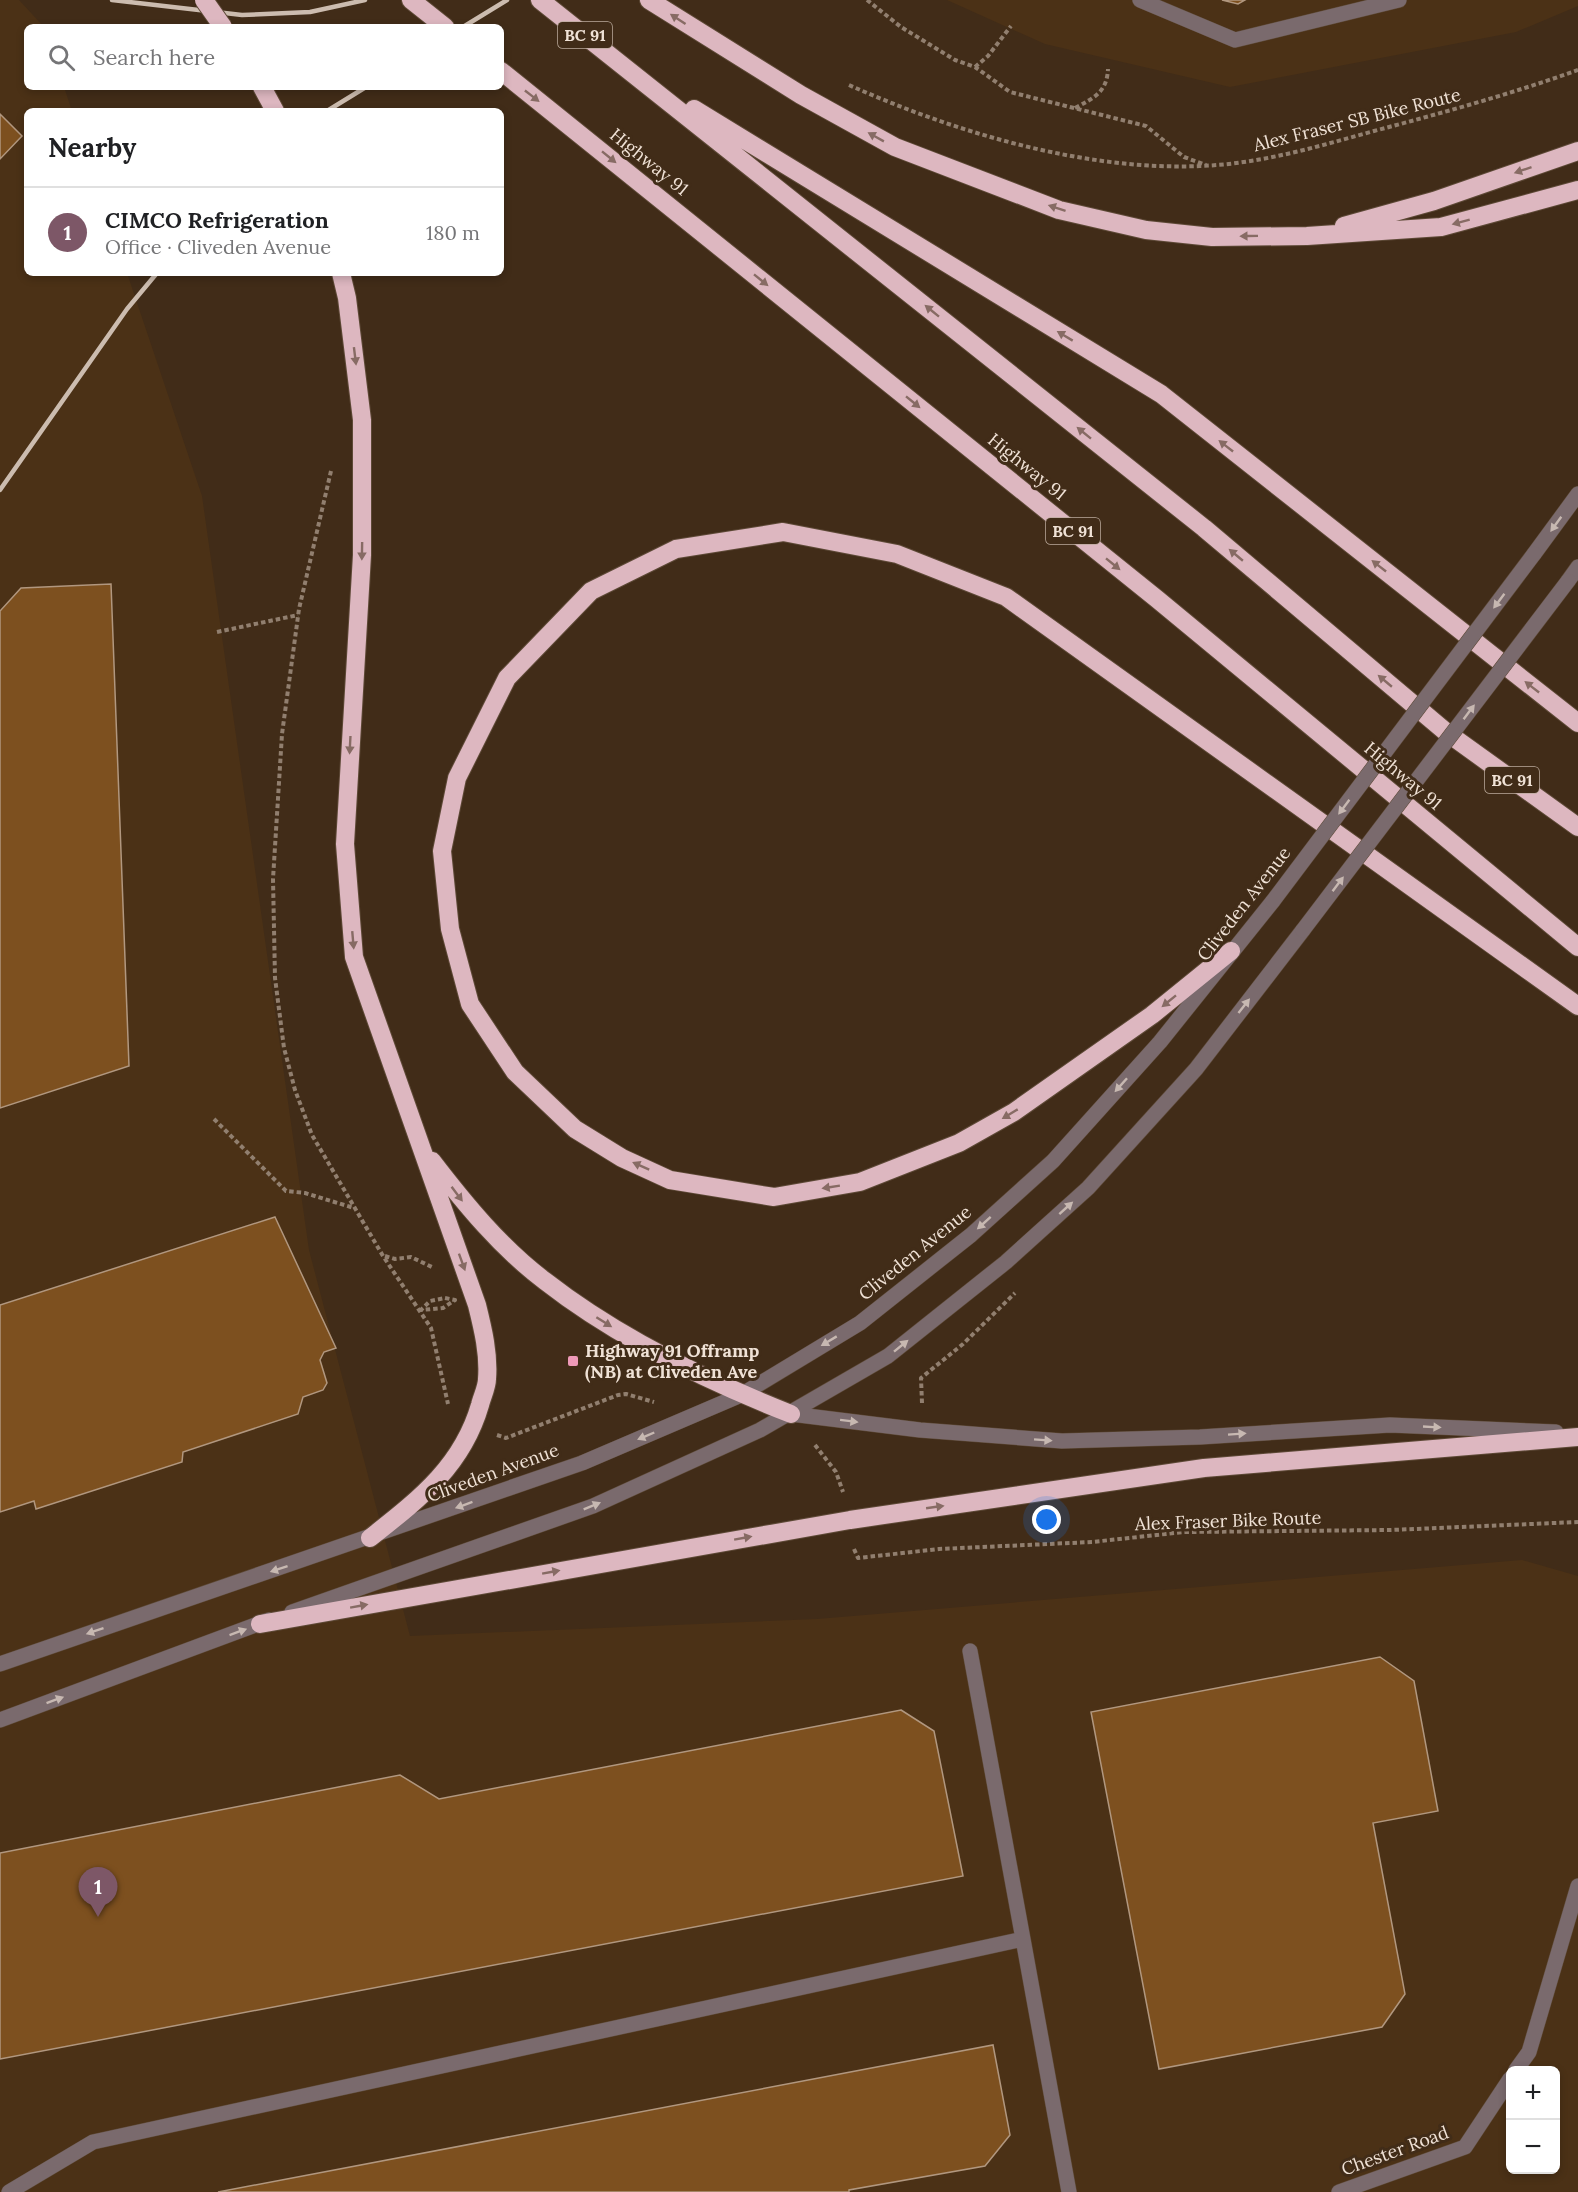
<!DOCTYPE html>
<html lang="en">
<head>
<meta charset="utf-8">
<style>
	body { margin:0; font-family:Lora,serif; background:#f2f2f2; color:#202124 }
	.controls { position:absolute; right:18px; bottom:18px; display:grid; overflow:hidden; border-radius:9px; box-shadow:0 3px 9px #0003 }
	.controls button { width:54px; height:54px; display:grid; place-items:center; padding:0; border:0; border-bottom:2px solid #e0e0e0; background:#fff; color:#202124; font:30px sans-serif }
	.you { position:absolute; left:1047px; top:1520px; width:21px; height:21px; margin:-15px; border:4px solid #fff; border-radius:50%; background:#1a73e8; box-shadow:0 0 0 9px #1a73e833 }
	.badge { display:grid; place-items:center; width:39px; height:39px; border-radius:50%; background:#7d5767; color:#fff; font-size:20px; font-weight:700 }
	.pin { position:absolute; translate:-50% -50px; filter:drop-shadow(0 2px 3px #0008) }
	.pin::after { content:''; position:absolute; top:32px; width:21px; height:18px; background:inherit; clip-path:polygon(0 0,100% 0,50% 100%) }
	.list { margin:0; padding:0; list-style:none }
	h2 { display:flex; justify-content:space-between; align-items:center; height:78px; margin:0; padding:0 24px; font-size:26px }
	h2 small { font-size:20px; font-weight:400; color:#757577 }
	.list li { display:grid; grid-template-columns:39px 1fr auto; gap:18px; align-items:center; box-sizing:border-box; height:90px; padding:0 24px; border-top:2px solid #e0e0e0 }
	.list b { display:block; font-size:22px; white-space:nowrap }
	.list p { margin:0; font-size:20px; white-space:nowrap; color:#757577 }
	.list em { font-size:20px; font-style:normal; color:#757577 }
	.icon { flex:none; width:33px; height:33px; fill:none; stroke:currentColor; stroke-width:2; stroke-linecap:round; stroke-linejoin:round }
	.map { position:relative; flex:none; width:1578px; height:2192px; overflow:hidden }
	.search { position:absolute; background:#fff; box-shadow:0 3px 9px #0003; left:24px; top:24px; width:480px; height:66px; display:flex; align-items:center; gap:15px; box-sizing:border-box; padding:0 21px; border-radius:9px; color:#757577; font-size:22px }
	.panel { position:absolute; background:#fff; box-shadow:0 3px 9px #0003; left:24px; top:108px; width:480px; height:168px; border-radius:9px }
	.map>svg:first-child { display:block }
</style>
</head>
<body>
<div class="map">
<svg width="1578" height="2192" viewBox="0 0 1578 2192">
	<rect width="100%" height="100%" fill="#412c18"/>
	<path fill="#4b3116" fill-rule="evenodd" d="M0,0H19L44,27H27V87H64L72,111H27V273H127L202,496L309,1250L410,1636L817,1619L1522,1560L1578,1576V2192H0ZM1510,2070H1556V2170H1510Z
		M947,0H1578V6L1516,32L1230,87L1045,44Z"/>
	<path fill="#7d501f" stroke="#b1977f" stroke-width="1.5" d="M1222,0H1245L1238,4Z
		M0,114L22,136L0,159Z
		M111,584L129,1066L0,1108V611L21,588Z
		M275,1217L336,1348L324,1352L320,1360L327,1383L323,1390L303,1397L298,1414L183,1452L182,1462L36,1509L34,1501L0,1512V1305Z
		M1380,1657L1414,1681L1438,1811L1373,1823L1405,1994L1382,2027L1159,2069L1091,1712Z
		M901,1710L934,1731L963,1876L0,2059V1853L400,1775L439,1799Z
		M993,2045L1010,2135L985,2166L849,2190V2192H218Z"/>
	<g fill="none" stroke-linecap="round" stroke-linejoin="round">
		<defs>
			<path id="minor" d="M1140,0L1235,40L1399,0
				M1534,554L1578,494
				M1568,581L1578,567
				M791,1414L920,1430L1062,1441L1200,1437L1390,1425L1556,1432
				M292,1612L593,1506L760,1430L888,1356L1006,1262L1088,1188L1196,1069L1303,930
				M970,1651L1023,1939
				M0,1664L582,1463L741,1395L860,1323L971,1235L1053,1161L1160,1042L1273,901
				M0,1720L269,1620
				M1516,2070L1529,2052L1578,1886
				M9,2192L93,2142L1023,1939L1069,2192
				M1339,2192L1465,2147L1510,2079"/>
			<path id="highway" d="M411,0L445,27
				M540,0L1204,528L1446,732L1578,827
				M649,0L801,95L895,147L1059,210L1146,230L1212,237L1307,236L1441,227L1578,190
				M501,71L1157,599L1578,947
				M262,87L275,111
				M694,109L1161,394L1578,723
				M1344,226L1434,201L1578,151
				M341,273L347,298L362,420V555L345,844L354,957L477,1305C483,1329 489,1354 487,1379C487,1387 482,1397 480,1405C462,1467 418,1500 370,1538
				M1231,951L1152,1015L1014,1112L959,1143L860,1182L774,1197L670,1180L622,1158L575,1129L515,1072L470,1004L450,929L442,851L457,778L507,678L591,591L676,549L783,532L897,554L1006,597L1578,1006
				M432,1161C465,1204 501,1248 545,1281C618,1338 705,1380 791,1414
				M260,1624L850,1520L1204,1468L1578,1437"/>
		</defs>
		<use href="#minor" stroke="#5d4936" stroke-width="16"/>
		<use href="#highway" stroke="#5d4936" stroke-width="20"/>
		<path stroke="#917f6f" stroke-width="4" stroke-dasharray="4.5 3" stroke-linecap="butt" d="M867,0L901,27L955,60L975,67L1010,92L1146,126L1184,157L1206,165
			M975,67L988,56L1011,26
			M849,85C954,132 1084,171 1200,166C1260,164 1316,147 1374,131C1442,113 1511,94 1578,70
			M1075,108C1094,98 1107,92 1108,69
			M331,471L299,609L282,734L273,879L275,978L284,1048L295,1090L312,1135L383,1256L431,1328L448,1404
			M217,632L298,615
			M214,1119L286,1191L305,1193L354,1208
			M385,1256L395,1259L411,1257L434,1268
			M445,1298L455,1300L443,1308L421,1310L430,1301Z
			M922,1403L921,1378L963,1344L1015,1293
			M497,1435L506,1438L618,1395L626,1394L654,1402
			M815,1445L836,1472L843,1492
			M854,1549L858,1558L939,1549L1092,1542L1184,1532L1391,1530L1578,1522"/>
		<use href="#minor" stroke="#7a6a6d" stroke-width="15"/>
		<use href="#highway" stroke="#ddb7c0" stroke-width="18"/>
		<path stroke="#ccbcaf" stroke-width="4.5" d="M112,0L242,15L310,12L365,0
			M463,27L507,0
			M327,111L366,87
			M0,490L127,309L157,273"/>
		<defs>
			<path id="minor-bridge" d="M1273,901L1534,554
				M1303,930L1568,581"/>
			<path id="highway-bridge" d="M204,0L223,27"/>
		</defs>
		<use href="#minor-bridge" stroke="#5d4936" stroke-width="16" stroke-linecap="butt"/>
		<use href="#highway-bridge" stroke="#5d4936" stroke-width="20" stroke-linecap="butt"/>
		<use href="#minor-bridge" stroke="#7a6a6d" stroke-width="15"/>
		<use href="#highway-bridge" stroke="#ddb7c0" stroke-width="18"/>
	</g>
	<defs><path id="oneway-solid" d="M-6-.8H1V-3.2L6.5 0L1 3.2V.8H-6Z" transform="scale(1.5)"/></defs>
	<g fill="#876b64">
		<use href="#oneway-solid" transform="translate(678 19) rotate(-147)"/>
		<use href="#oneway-solid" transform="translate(532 96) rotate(38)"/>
		<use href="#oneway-solid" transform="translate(876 137) rotate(-151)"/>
		<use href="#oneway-solid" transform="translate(609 157) rotate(39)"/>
		<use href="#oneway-solid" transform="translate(1523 170) rotate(161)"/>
		<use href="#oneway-solid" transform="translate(1057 208) rotate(-162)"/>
		<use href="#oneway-solid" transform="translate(1461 222) rotate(165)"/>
		<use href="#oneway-solid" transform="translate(1249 236) rotate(179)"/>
		<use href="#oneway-solid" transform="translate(761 280) rotate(39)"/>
		<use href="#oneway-solid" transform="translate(932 311) rotate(-141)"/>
		<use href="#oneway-solid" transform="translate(1065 336) rotate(-149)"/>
		<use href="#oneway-solid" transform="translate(355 356) rotate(83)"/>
		<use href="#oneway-solid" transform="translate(913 402) rotate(39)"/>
		<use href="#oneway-solid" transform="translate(1084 433) rotate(-141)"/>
		<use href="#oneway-solid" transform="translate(1226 446) rotate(-142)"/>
		<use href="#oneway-solid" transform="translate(362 551) rotate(91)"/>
		<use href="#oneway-solid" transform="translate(1236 555) rotate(-140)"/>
		<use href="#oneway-solid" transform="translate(1113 564) rotate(39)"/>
		<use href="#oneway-solid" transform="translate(1379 566) rotate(-142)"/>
		<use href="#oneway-solid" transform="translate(1385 681) rotate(-140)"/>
		<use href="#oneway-solid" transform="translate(1532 687) rotate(-142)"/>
		<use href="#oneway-solid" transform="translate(350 745) rotate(93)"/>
		<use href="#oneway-solid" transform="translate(353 940) rotate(85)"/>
		<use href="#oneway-solid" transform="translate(1169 1001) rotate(141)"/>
		<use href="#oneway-solid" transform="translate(1010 1114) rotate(149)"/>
		<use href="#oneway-solid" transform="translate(641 1166) rotate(-156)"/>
		<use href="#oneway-solid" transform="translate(831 1187) rotate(171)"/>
		<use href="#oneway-solid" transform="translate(457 1194) rotate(53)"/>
		<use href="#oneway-solid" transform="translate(462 1262) rotate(70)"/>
		<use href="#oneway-solid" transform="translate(604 1322) rotate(32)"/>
		<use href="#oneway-solid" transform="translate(935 1507) rotate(-8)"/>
		<use href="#oneway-solid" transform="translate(743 1538) rotate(-10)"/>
		<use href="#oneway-solid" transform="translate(551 1572) rotate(-10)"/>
		<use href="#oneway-solid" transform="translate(359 1606) rotate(-10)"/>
	</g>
	<g fill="#c7b8b1">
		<use href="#oneway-solid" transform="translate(1556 524) rotate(126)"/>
		<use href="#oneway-solid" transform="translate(1499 601) rotate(127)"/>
		<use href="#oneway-solid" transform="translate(1469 712) rotate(-53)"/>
		<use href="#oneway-solid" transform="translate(1344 807) rotate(127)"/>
		<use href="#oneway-solid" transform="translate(1338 884) rotate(-53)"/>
		<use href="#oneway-solid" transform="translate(1244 1006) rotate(-52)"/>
		<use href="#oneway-solid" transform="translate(1121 1085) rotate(132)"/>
		<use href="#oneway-solid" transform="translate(1066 1208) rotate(-42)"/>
		<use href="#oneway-solid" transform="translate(984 1223) rotate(138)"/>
		<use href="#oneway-solid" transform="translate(829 1341) rotate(149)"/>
		<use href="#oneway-solid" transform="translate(901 1346) rotate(-39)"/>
		<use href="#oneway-solid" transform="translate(849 1421) rotate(7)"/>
		<use href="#oneway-solid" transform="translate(1432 1427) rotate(3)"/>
		<use href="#oneway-solid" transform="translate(1237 1434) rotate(-4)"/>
		<use href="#oneway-solid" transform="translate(646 1436) rotate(157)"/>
		<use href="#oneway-solid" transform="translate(1043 1440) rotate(4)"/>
		<use href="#oneway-solid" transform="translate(464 1505) rotate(160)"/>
		<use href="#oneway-solid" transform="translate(592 1506) rotate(-22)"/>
		<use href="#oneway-solid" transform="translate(279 1569) rotate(162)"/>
		<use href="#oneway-solid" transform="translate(95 1631) rotate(161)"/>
		<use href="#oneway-solid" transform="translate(238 1632) rotate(-20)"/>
		<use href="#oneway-solid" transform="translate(55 1700) rotate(-20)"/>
	</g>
	<rect fill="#ef9ab8" stroke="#412c18" stroke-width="2" x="567" y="1355" width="12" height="12" rx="3"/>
	<g text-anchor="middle" stroke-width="6" stroke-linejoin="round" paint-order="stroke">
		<g fill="#412c18" stroke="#bcab9d" stroke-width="1.5">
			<rect x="558" y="22" width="54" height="26" rx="4.5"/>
			<rect x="1046" y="518" width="54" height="26" rx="4.5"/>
			<rect x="1485" y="767" width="54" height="26" rx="4.5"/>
		</g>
		<g font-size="16" font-weight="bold" fill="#f0e2d6">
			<text x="585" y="41">BC 91</text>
			<text x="1073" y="537">BC 91</text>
			<text x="1512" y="786">BC 91</text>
		</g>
		<g font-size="18" fill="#f0e2d6" stroke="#412c18">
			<text transform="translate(1357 120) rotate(-14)" y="6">Alex Fraser SB Bike Route</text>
			<text transform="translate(649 162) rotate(39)" y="6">Highway 91</text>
			<text transform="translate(1027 467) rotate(39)" y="6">Highway 91</text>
			<text transform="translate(1403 776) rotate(40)" y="6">Highway 91</text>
			<text transform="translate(1244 904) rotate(-52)" y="6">Cliveden Avenue</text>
			<text transform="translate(915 1253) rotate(-39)" y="6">Cliveden Avenue</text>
			<text transform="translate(493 1473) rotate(-20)" y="6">Cliveden Avenue</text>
			<text transform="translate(1228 1521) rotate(-2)" y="6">Alex Fraser Bike Route</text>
			<text transform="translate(1395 2151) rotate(-20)" y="6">Chester Road</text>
		</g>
		<g font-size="18" font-weight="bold" fill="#f0e2d6" stroke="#412c18" text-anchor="start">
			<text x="585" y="1357">Highway 91 Offramp<tspan x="585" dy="21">(NB) at Cliveden Ave</tspan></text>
		</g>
	</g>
</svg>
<div class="controls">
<button>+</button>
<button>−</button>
</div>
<div class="you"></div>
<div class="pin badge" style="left:98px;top:1917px">1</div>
<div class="search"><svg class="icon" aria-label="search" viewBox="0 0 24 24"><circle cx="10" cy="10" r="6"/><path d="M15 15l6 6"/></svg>Search here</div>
<section class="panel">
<h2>Nearby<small></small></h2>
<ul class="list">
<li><span class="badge">1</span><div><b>CIMCO Refrigeration</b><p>Office · Cliveden Avenue</p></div><em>180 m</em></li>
</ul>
</section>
</div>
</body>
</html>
